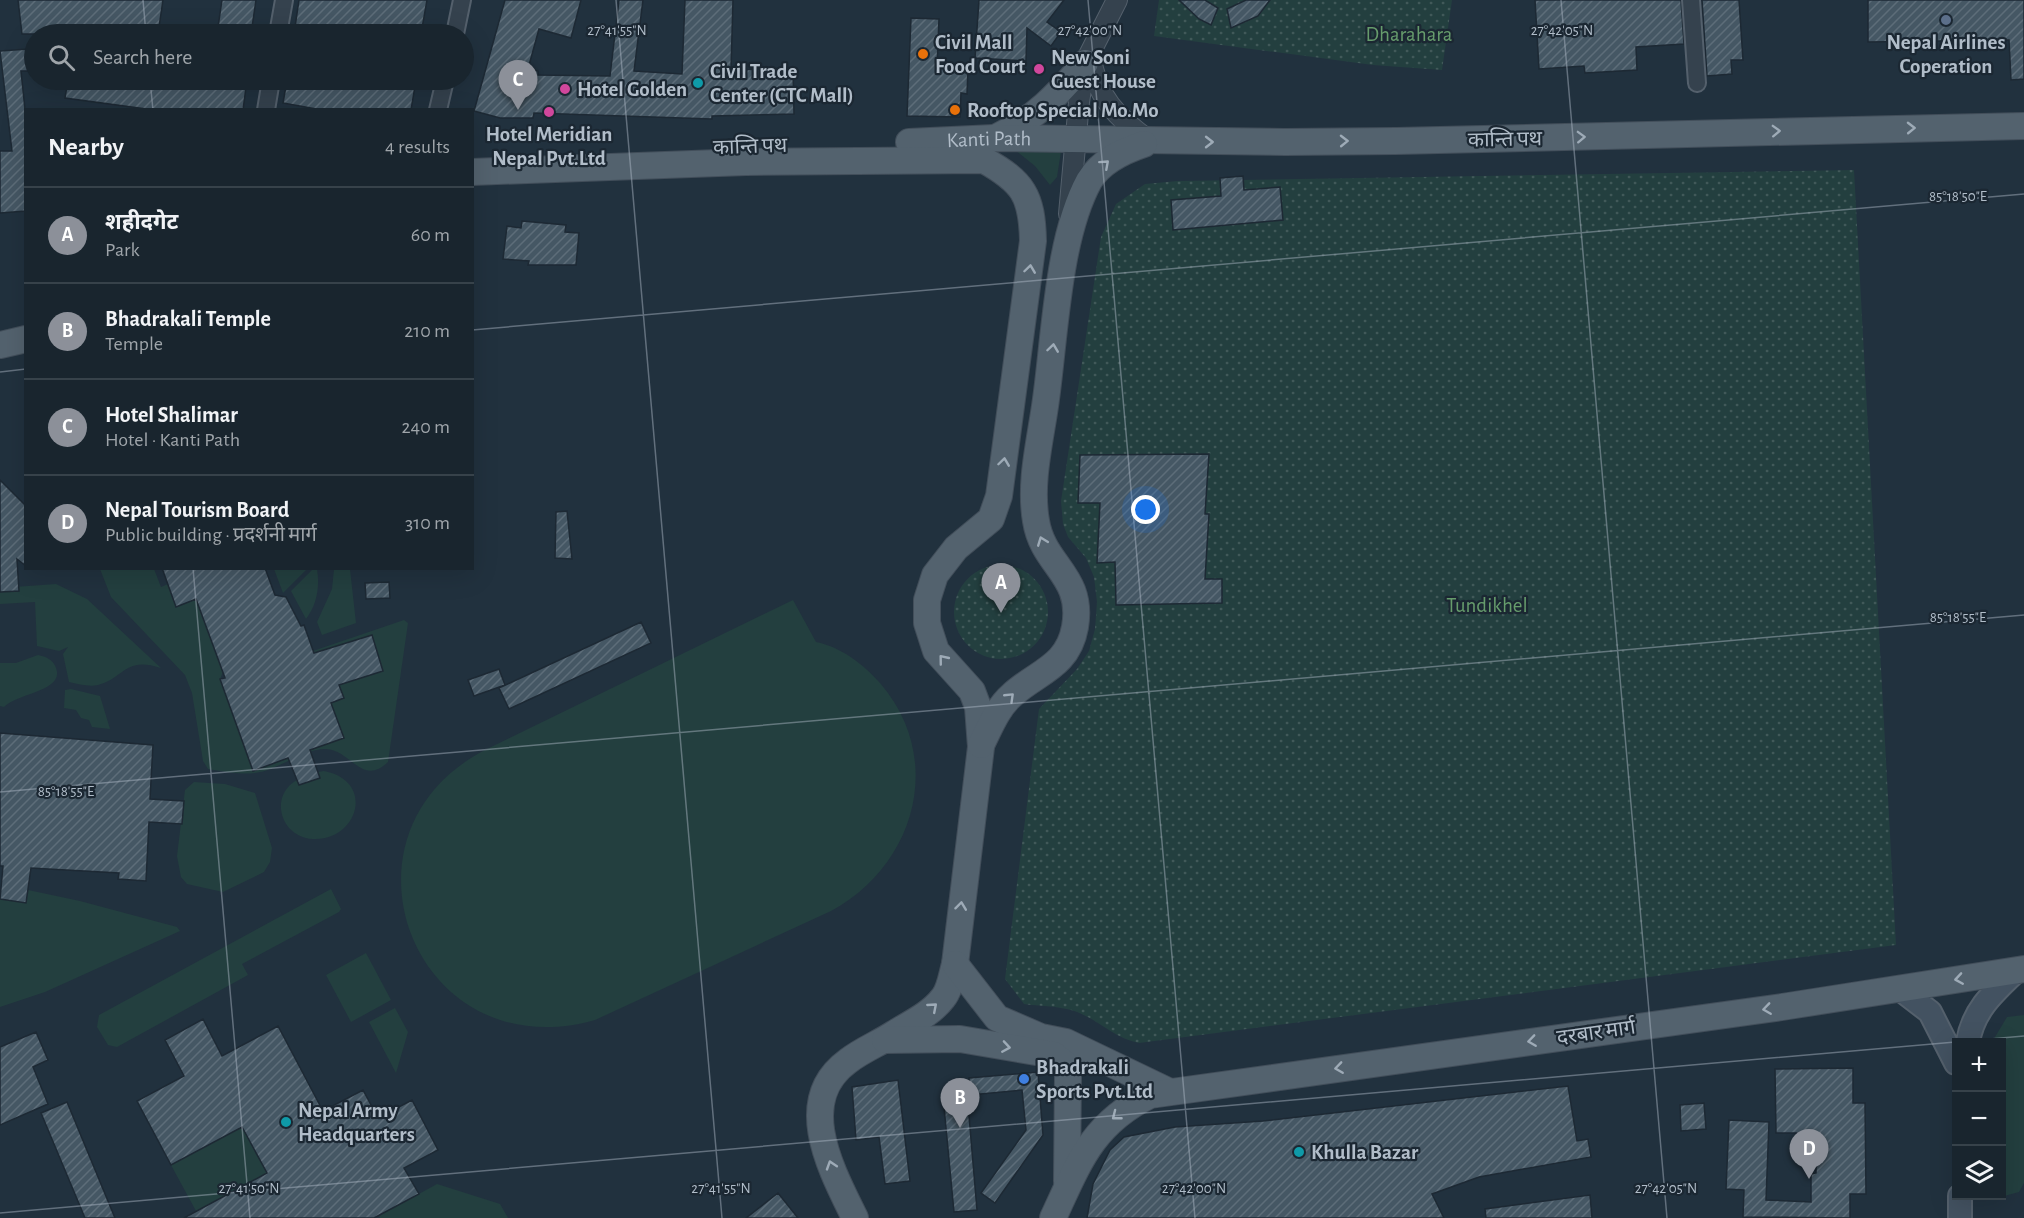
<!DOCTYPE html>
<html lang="en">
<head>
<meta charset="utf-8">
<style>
	body { margin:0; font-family:"Alegreya Sans","Noto Sans Devanagari",sans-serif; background:#222d36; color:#f1f3f6 }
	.controls { position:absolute; right:18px; bottom:18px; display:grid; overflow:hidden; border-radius:0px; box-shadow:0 6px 24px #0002 }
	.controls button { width:54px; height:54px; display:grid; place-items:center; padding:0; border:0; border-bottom:2px solid #37424a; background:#19252e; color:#f1f3f6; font:30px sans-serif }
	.you { position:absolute; left:1146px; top:510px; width:21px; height:21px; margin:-15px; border:4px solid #fff; border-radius:50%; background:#1a73e8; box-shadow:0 0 0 9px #1a73e833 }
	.badge { display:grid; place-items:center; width:39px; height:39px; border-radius:50%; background:#8c9099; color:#fff; font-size:20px; font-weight:700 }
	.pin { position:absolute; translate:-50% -50px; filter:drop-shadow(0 2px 3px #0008) }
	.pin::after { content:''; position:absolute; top:32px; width:21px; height:18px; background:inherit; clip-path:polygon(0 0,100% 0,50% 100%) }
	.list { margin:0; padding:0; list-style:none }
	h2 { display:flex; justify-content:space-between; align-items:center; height:78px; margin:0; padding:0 24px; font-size:26px }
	h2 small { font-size:20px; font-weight:400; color:#9fa5aa }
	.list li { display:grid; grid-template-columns:39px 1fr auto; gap:18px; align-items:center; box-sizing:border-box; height:96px; padding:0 24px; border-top:2px solid #37424a }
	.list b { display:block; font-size:22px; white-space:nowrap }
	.list p { margin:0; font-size:20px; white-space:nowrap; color:#9fa5aa }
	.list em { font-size:20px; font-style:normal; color:#9fa5aa }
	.icon { flex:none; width:33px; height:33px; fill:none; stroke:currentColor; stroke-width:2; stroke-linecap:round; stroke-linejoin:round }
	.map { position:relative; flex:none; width:2024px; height:1218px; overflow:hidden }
	.search { position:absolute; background:#19252e; box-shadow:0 6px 24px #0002; left:24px; top:24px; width:450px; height:66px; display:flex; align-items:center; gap:15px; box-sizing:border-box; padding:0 21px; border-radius:33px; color:#9fa5aa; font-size:22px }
	.panel { position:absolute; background:#19252e; box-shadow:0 6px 24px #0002; left:24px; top:108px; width:450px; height:462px; border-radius:0px }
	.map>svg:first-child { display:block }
</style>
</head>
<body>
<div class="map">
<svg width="2024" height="1218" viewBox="0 0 2024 1218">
	<defs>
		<pattern id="park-dots" width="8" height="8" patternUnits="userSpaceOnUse" patternTransform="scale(1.5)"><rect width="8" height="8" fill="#233f3f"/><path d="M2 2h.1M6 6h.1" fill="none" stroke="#415959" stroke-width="1.8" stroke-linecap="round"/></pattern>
		<pattern id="building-hatch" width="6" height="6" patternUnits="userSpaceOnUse" patternTransform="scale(1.5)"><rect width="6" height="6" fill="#455764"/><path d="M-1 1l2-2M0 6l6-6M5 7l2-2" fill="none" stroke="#5d6d79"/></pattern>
	</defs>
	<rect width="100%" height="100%" fill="#21313e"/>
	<path fill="#233f3f" d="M1062,145L1057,177L1050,185L1035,166L1015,150Z
		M100,569H154L161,587L168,584L176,607L200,598L202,615L223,672L220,679L253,771L344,738L331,703L344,698L338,681L325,685L313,651L404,620L408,623L388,762C362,787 351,750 326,749C300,749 280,770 255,773C240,775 223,771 208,769L203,761L192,693L185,675L111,597Z
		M274,569H307L283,593Z
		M313,569H317C320,586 317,605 306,619L291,591Z
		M334,569H350L356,623L322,635L317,622L332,589Z
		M56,584L87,599L161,668C124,656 125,678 98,685C89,687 78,684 69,682L63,654L68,647L59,651L37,646L35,602L0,604V588Z
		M793,600L816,642C841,647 863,664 880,683C946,759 915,866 831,911L595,1020C415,1071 323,834 485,750Z
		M38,655C46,657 53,659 56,668C65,691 17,693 4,707L0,706V663H16Z
		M71,689L100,696L110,729L92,727L89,720L81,718L76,710L64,708L65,690Z
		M324,771C376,781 358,841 313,839C281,838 268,796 297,780L299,785L320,778L318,772Z
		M194,782L225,784L255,793L272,848L270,862L264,872L223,892L187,884L181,877L177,856L185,790Z
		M331,889L341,909L339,912L242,964L248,975L117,1047L108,1045L97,1027L99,1015Z
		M28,890L80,901L177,927L180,931L45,992L0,1007V899L26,903Z
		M366,953L391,1000L351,1022L326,975Z
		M395,1008L408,1032L396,1073L369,1022Z
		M2024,1015V1183L2019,1192L1993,1199L1983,1196H2002V1042H1992L2007,1017Z
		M242,1127L267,1173L196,1211L171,1165Z
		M437,1184L500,1204L508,1218H380L379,1216Z"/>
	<path fill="url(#park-dots)" d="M1159,0H1452L1442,70L1373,65L1154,36Z
		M1854,170L1896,945L1139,1043C1113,1038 1096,1017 1071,1010C1056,1006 1039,1006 1024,1004L1005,979L1039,709L1077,669L1089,651L1095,629L1097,602L1094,577L1086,558L1068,537L1063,524L1061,501L1101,237L1116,204L1145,184L1178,181Z
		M954 612a47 47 0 1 1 94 0a47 47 0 1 1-94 0Z"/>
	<path fill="url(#building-hatch)" stroke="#1d2934" stroke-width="1.5" d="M18,0H163L158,34H22Z
		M222,0H256L251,34H217Z
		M299,0H427L421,34H294Z
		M505,0H581L571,38L539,29L528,69L538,71V75L610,76L619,0H643L634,71L682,74L685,0H733L731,70L793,68L794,114L712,116V119L534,113L533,118H500L474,111Z
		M979,0H1064L1047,22L1061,32L1051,46L1027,28L1026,61L975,58Z
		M1179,0H1205L1218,8L1211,25L1199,19Z
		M1246,0H1270L1258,16L1231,28L1227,9Z
		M1535,0H1681L1684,44L1636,47L1637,70L1585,73L1584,66L1539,69Z
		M1702,0H1739L1743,60H1731L1732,74L1707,76Z
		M1868,0H2024V79L2011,80L2009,40L1868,42Z
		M911,18L939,19L937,68L968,69L967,94L961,93L960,117L907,116Z
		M28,49L29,71H21L26,119V211L0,213V151H12L0,51Z
		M68,80L95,84L96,80H247L243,110H154L65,98Z
		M287,80H416L411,110H322L283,103Z
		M1243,176L1244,190L1280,187L1283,220L1173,230L1171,200L1221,196L1220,178Z
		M522,221L566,225L565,232L579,233L576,265H528L529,261L503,259L507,226L521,228Z
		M1209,454L1205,514H1209L1205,579H1222V603L1116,605L1115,562L1097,563L1100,503H1078L1080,455Z
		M0,480L26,506V566L17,559L19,591L0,592Z
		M567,511L572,559L555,558L556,512Z
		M162,568H265L275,595L286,597L301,626L304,625L314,653L372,635L383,671L339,685L344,698L331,703L344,738L310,750L320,778L299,785L288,758L253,771L220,679L225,678L196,599L176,607Z
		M389,582L390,598L366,599L365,583Z
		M641,622L651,643L509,709L499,688Z
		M499,669L505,685L474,696L468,680Z
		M0,733L153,745L150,799L184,801L182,824L149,822L146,881L118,879L119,873L31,868L26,903L0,899L3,866H0Z
		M203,1019L222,1056L278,1026L323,1111L363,1090L378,1118L412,1100L438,1150L404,1168L419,1194L374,1218H184L267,1173L242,1127L171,1165L137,1101L184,1076L165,1040Z
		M36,1032L48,1060L33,1067L48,1104L0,1125V1047Z
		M1853,1068V1103H1865L1866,1194H1850V1218L1743,1217L1744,1190L1726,1189L1729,1120L1769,1122L1766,1200L1811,1202V1174L1816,1173V1133H1776L1775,1069Z
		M1038,1072L1043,1135L995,1203L981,1193L1026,1130L1022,1090L970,1095L969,1078Z
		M898,1080L910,1181L885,1184L879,1137L856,1140L852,1087Z
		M1568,1086L1577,1141L1588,1139L1591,1157L1479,1177L1432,1194L1444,1218H1087L1093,1184L1110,1150L1124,1137L1175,1127L1263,1121Z
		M67,1102L115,1218H85L41,1113Z
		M1704,1103L1706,1129L1681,1131L1680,1105Z
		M968,1104L977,1210L954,1212L944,1107Z
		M778,1193L798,1218H746Z
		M1590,1195L1592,1218H1486L1485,1209Z"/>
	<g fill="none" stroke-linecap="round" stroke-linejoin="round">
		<defs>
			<path id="minor" d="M1691,0L1697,83
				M278,34L284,0
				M455,34L462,0
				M266,110L271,80
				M438,110L445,80"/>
			<path id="tertiary" d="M1091,55C1094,95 1119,120 1150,141
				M1069,214L1079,102L1085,63L1117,0"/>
			<path id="secondary" d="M1900,989L1930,1012L1956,1063
				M1968,1042C1973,1010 1994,992 2017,970
				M1960,1218V1196"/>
			<g id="primary">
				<path d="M997,137C1036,118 1057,95 1085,63"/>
				<path id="s1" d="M909,142L994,138L1285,142L1396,141L2024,126"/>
				<path d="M472,172L746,162L984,160C1023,182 1032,195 1033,241L999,496L991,519L956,548L935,575L927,600V623L936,651L972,691L978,707L981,747L955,964C952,974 950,990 943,998C931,1014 911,1023 895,1033C880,1043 862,1050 848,1061C793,1101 832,1171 855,1218"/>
				<path d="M0,345L26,339"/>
				<path d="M981,745C990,727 997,708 1012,695C1037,672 1068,667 1075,627C1084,575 1043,566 1036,521C1029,481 1041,438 1046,399C1055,334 1058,238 1089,181C1101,161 1123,151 1144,144"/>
				<path d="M955,964L997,1018L1041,1037L1066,1042L1168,1091"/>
				<path d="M885,1040L960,1039L1054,1055L1065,1064L1068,1074L1067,1181"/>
				<path d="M1053,1218C1079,1162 1092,1124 1150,1095L1782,1007L2024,969"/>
			</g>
		</defs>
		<use href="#minor" stroke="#54606c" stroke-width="20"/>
		<use href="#tertiary" stroke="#54606c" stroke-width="22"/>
		<use href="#secondary" stroke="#54606c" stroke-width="26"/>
		<use href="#primary" stroke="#424e5a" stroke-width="28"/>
		<use href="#minor" stroke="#35424e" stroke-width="16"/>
		<use href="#tertiary" stroke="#35424e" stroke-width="20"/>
		<use href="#secondary" stroke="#435261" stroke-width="22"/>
		<use href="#primary" stroke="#53626e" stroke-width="26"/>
	</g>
	<defs><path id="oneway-chevron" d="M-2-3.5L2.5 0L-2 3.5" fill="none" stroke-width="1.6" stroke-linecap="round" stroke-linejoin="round" transform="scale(1.5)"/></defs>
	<g stroke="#9eabb7">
		<use href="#oneway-chevron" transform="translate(1911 128) rotate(-1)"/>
		<use href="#oneway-chevron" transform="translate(1776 131) rotate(-2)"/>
		<use href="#oneway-chevron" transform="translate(1581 137) rotate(-2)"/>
		<use href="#oneway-chevron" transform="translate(1344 141) rotate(-1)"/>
		<use href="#oneway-chevron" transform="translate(1209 142)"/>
		<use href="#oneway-chevron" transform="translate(1105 164) rotate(-42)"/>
		<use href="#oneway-chevron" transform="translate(1030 269) rotate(-82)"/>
		<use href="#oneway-chevron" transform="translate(1053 348) rotate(-82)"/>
		<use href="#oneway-chevron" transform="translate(1004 462) rotate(-82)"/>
		<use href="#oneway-chevron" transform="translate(1042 541) rotate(-111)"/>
		<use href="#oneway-chevron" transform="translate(943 659) rotate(-129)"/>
		<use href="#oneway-chevron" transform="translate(1010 697) rotate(-44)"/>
		<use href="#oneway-chevron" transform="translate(961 906) rotate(-83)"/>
		<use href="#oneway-chevron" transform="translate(1959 979) rotate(171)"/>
		<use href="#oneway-chevron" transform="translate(933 1007) rotate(-41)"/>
		<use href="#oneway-chevron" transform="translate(1767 1009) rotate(172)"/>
		<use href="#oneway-chevron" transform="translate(1532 1041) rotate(172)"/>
		<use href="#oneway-chevron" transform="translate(1006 1047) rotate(9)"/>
		<use href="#oneway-chevron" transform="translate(1339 1068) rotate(172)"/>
		<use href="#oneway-chevron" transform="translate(1116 1116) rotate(142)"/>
		<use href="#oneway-chevron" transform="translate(831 1165) rotate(-108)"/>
	</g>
	<path fill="none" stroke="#b1bdc9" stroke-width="1.5" stroke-opacity="0.45" d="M143,0L146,34M616,0L722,1218M1088,0L1195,1218M1561,0L1667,1218M150,80L153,110M472,330L2024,194M0,372L26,369M193,568L250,1218M0,792L2024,615M0,1213L2024,1036"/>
	<circle fill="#5c6f8a" stroke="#1b2732" stroke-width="2" cx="1946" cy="20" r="6"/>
	<g fill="#e8710a" stroke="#1b2732" stroke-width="2">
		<circle cx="923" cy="54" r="6"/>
		<circle cx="955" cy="110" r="6"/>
	</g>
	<g fill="#d1479c" stroke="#1b2732" stroke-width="2">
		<circle cx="1039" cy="69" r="6"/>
		<circle cx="565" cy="89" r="6"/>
		<circle cx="549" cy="112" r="6"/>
	</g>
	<g fill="#0f9aa8" stroke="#1b2732" stroke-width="2">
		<circle cx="698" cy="83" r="6"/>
		<circle cx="286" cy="1122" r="6"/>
		<circle cx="1299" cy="1152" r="6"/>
	</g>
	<circle fill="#3f7fe0" stroke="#1b2732" stroke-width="2" cx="1024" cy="1079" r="6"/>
	<g text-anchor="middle" stroke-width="4.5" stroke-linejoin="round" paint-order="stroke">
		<g font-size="21" fill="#669c6c" stroke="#1b2732">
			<text x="1409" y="41">Dharahara</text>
			<text x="1487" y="612">Tundikhel</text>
		</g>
		<g font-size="21" font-weight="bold" fill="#b1bdc9" stroke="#1b2732" text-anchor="start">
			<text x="935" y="49">Civil Mall<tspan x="935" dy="24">Food Court</tspan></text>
			<text x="1946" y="49" text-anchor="middle">Nepal Airlines<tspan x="1946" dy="24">Coperation</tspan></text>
			<text x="1051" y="64">New Soni<tspan x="1051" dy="24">Guest House</tspan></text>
			<text x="710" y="78">Civil Trade<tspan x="710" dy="24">Center (CTC Mall)</tspan></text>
			<text x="577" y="96">Hotel Golden</text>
			<text x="967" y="117">Rooftop Special Mo.Mo</text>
			<text x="549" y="141" text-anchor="middle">Hotel Meridian<tspan x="549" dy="24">Nepal Pvt.Ltd</tspan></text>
			<text x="1036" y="1074">Bhadrakali<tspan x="1036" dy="24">Sports Pvt.Ltd</tspan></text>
			<text x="298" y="1117">Nepal Army<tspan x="298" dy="24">Headquarters</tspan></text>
			<text x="1311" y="1159">Khulla Bazar</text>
		</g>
		<g font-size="21" fill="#b1bdc9" stroke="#1b2732">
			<text transform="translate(1505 139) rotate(-1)" y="7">कान्ति पथ</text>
			<text dy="7" stroke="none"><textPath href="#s1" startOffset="80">Kanti Path</textPath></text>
			<text transform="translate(750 146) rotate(-2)" y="7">कान्ति पथ</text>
			<text transform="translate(1596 1032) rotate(-8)" y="7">दरबार मार्ग</text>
		</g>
	</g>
	<g font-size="15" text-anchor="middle" fill="#b1bdc9" stroke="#1b2732" stroke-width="4.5" stroke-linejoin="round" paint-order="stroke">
		<text x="617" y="35">27°41'55"N</text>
		<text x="1090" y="35">27°42'00"N</text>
		<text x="1562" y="35">27°42'05"N</text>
		<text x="1958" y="201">85°18'50"E</text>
		<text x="1958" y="622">85°18'55"E</text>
		<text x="66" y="796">85°18'55"E</text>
		<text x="249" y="1193">27°41'50"N</text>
		<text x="721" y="1193">27°41'55"N</text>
		<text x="1194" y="1193">27°42'00"N</text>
		<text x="1666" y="1193">27°42'05"N</text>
	</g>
</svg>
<div class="controls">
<button>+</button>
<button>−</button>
<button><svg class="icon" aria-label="layers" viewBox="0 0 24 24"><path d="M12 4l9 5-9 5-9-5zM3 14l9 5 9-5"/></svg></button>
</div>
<div class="you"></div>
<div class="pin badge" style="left:1001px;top:613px">A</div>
<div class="pin badge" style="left:960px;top:1128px">B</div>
<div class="pin badge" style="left:518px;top:110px">C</div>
<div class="pin badge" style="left:1809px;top:1179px">D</div>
<div class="search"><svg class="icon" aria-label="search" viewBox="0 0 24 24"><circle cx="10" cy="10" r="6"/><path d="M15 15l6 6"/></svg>Search here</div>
<section class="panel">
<h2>Nearby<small>4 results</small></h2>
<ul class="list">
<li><span class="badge">A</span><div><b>शहीदगेट</b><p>Park</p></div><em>60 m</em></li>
<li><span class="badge">B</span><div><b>Bhadrakali Temple</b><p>Temple</p></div><em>210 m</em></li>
<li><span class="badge">C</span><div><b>Hotel Shalimar</b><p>Hotel · Kanti Path</p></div><em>240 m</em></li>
<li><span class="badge">D</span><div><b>Nepal Tourism Board</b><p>Public building · प्रदर्शनी मार्ग</p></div><em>310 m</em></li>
</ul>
</section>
</div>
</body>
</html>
